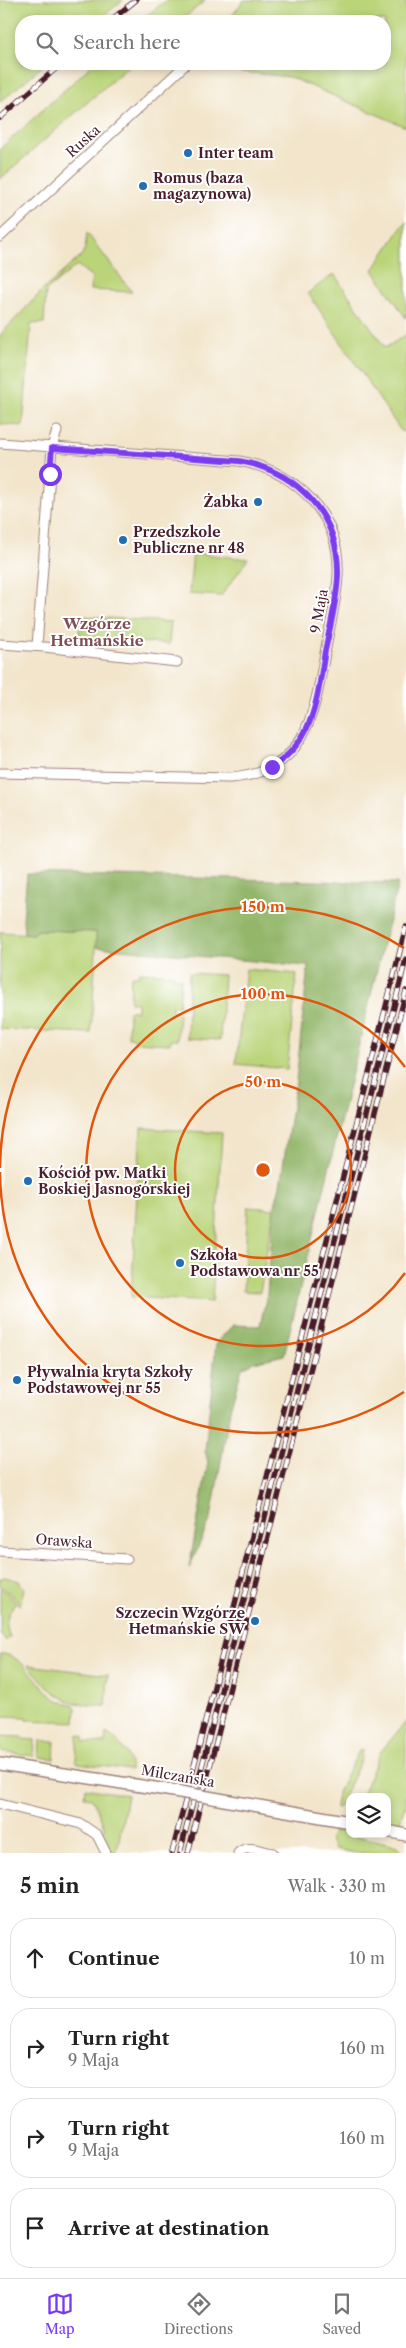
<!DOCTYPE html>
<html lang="en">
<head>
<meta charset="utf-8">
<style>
	body { margin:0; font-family:"Libre Caslon Text",serif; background:#f6f6f6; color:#222 }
	.controls { position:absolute; right:15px; bottom:15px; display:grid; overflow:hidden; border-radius:10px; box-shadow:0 2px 8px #0003 }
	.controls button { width:45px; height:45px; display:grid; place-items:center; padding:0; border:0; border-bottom:1px solid #e0e0e0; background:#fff; color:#222; font:25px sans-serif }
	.stop { position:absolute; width:15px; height:15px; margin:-11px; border:4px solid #7c3aed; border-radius:50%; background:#fff }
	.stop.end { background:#7c3aed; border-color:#fff; box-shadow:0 1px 5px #0008 }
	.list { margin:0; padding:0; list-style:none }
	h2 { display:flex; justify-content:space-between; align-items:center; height:65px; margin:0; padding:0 20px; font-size:21px }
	h2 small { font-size:16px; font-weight:400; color:#767676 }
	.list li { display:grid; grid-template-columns:32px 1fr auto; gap:15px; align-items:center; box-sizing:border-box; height:80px; margin:0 10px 10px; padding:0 10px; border:1px solid #e0e0e0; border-radius:20px }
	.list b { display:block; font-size:19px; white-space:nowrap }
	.list p { margin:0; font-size:16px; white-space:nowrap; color:#767676 }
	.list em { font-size:16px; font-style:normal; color:#767676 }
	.icon { flex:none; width:28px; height:28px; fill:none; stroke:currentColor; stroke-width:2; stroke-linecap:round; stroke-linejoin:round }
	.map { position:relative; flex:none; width:406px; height:1853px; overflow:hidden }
	.search { position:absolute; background:#fff; box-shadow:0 2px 8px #0003; left:15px; right:15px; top:15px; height:55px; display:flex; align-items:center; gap:12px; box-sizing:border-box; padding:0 18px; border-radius:20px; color:#767676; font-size:19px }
	.sheet { height:425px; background:#fff }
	nav { display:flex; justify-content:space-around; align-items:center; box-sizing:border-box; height:70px; border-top:1px solid #e0e0e0; background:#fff; font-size:14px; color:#767676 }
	nav a { display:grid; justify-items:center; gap:2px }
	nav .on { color:#7c3aed }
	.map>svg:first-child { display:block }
</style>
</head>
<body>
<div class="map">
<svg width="406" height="1853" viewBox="0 0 406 1853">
	<rect width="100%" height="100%" fill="#fff"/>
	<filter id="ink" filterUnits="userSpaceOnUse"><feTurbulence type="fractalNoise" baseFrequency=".02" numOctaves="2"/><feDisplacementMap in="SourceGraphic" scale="10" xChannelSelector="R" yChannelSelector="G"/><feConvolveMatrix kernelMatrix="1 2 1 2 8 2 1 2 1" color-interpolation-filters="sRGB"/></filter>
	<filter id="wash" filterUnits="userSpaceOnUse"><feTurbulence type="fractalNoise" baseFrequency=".0096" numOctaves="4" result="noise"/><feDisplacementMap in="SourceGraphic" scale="20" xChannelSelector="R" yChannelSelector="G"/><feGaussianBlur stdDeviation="1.12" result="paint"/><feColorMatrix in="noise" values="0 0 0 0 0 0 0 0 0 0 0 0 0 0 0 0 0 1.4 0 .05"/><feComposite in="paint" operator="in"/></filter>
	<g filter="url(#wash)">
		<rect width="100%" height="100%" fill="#f2e5cb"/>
		<path fill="#bad479" stroke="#827a52" d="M0,0H123L97,21H21V64H45L0,102Z
			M167,0H206L180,21H139Z
			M244,0H406V127L290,77L196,67L198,64H385V21H228Z
			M93,64H131L0,179V149Z
			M406,221V318L373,270Z
			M87,233L132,292L90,290L92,277L77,265L46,291L44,323L31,324L23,426L0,424V335L44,289L81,256L85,249Z
			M334,274L385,348L406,335V432L401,431L308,293Z
			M193,553L248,559L221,596L189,594Z
			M80,616L171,622L169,644L79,638Z
			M39,930L97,932L91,1033L0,1029V932L32,934Z
			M246,969L297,974L287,1069L236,1064Z
			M139,972L174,974L173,978H181L179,1005H172V1013H179L177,1040H170V1044L135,1042V1038L128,1037L129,1011H137V1003L130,1002L131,976H138Z
			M189,973L224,975L220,1040L187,1038Z
			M141,1128L222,1133L212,1302L131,1297Z
			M248,1207L274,1209L260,1292L243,1291Z
			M5,1577L19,1581L24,1588L20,1606L11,1594L0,1586V1579Z
			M0,1588L8,1594L16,1604C5,1613 5,1626 10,1637L6,1641L0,1635Z
			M0,1654C22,1653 37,1684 53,1697C60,1702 66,1702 74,1705L76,1708L75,1722L27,1720V1717L0,1716Z
			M28,1665L108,1675L106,1706C62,1705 56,1696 28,1665Z
			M406,1722V1807H404L400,1822L387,1819V1797H361L381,1751Z
			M106,1733C117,1739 133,1756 130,1770L78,1763L76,1760L78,1735L84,1736V1742L105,1743Z
			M0,1736L23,1737V1739L35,1740L34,1756L0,1752Z
			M40,1741H55L54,1759L39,1757Z
			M362,1750L360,1762L339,1807L336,1808C331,1799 354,1761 359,1751Z
			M85,1788L127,1795L118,1846L114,1853H111L100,1834L104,1830V1826L92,1798L84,1797Z
			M333,1831L392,1844L399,1847L400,1853H355L335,1849L330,1840Z"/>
		<path fill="#93b669" stroke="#6e6a4a" d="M27,874L398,883L284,1355L254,1362L242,1368L230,1410L211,1518L189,1568L208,1462L205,1451L216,1343L233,1325L260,1326L267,1294L274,1209L280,1186L296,1081L308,966L96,947V932L39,930L32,934L24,933L23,919Z"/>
	</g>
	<g filter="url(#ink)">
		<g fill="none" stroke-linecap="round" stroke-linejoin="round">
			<defs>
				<path id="minor" d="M0,237L184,66
					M0,443L239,461C296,471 341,515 338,575C337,598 331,620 327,642C315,706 311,773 230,778L0,773
					M0,644L44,647L177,662
					M37,646L52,447L57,431
					M0,1551L127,1559
					M0,1804L81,1824L97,1835L106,1853
					M238,1853C248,1844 261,1851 273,1853"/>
				<path id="tertiary" d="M0,1764L180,1792
					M230,1801L350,1822
					M387,1831L406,1835"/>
			</defs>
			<use href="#minor" stroke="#9e827b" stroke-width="11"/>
			<use href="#tertiary" stroke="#9e827b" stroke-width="14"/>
			<use href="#minor" stroke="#fff" stroke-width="9"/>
			<use href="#tertiary" stroke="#fff" stroke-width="11"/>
			<defs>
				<path id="rail" d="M110,21L136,0
					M0,118L61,64
					M172,1853L406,927
					M180,1853L406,959
					M188,1853L406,991"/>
			</defs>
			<use href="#rail" stroke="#4a1f2b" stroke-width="5.5"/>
			<use href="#rail" stroke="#fff" stroke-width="4" stroke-dasharray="11" stroke-linecap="butt"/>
			<defs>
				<path id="tertiary-bridge" d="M180,1792L230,1801"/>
			</defs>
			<use href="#tertiary-bridge" stroke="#9e827b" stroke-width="14" stroke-linecap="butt"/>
			<use href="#tertiary-bridge" stroke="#fff" stroke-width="11"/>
		</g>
	</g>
	<g fill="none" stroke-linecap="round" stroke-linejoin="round" filter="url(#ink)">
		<path stroke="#7c3aed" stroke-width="6" d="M50,474L52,448L239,461C297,471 340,515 338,576C337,601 330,627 325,651C317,698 315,740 272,767"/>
	</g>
	<g fill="none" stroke="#e0560e" stroke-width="2.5">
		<circle cx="263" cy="1170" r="88"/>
		<path d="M405 1273A176 176 0 1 1 405 1067"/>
		<path d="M404 1392A263 263 0 0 1 0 1172M0 1168A263 263 0 0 1 404 948"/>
	</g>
	<g fill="#1f6fb2" stroke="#fff" stroke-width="2">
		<circle cx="188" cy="153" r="5"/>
		<circle cx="143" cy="186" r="5"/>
		<circle cx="258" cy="502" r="5"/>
		<circle cx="123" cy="540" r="5"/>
		<circle cx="28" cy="1181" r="5"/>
		<circle cx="180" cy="1263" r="5"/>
		<circle cx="17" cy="1380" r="5"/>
		<circle cx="255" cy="1621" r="5"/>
	</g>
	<g text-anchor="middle" stroke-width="4" stroke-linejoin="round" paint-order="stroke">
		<g font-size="14" fill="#4a1f2b" stroke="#fff">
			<text transform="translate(83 141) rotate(-42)" y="5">Ruska</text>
			<text transform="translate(319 611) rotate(-80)" y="5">9 Maja</text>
			<text transform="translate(64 1541) rotate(4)" y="5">Orawska</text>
			<text transform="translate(178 1776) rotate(10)" y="5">Milczańska</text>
		</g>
		<g font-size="14" font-weight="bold" fill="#4a1f2b" stroke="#fff" text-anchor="start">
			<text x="198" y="158">Inter team</text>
			<text x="153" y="183">Romus (baza<tspan x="153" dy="16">magazynowa)</tspan></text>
			<text x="248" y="507" text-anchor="end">Żabka</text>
			<text x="133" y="537">Przedszkole<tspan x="133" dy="16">Publiczne nr 48</tspan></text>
			<text x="38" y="1178">Kościół pw. Matki<tspan x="38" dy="16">Boskiej Jasnogórskiej</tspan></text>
			<text x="190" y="1260">Szkoła<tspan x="190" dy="16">Podstawowa nr 55</tspan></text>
			<text x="27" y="1377">Pływalnia kryta Szkoły<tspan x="27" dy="16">Podstawowej nr 55</tspan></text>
			<text x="245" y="1618" text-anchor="end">Szczecin Wzgórze<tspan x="245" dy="16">Hetmańskie SW</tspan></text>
		</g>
		<g font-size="15" font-weight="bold" fill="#7f4e53" stroke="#fff">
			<text x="97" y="629">Wzgórze<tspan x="97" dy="17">Hetmańskie</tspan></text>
		</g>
	</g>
	<circle cx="263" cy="1170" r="8" fill="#e0560e" stroke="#fff" stroke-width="2.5"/>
	<g font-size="15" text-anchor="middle" font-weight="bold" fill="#e0560e" stroke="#fff" stroke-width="4" stroke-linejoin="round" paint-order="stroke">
		<text x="263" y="912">150 m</text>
		<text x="263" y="999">100 m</text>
		<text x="263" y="1087">50 m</text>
	</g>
</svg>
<div class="controls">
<button><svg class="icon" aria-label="layers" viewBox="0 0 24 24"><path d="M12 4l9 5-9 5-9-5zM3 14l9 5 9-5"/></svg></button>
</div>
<div class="stop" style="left:50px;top:474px"></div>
<div class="stop end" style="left:272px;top:767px"></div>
<div class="search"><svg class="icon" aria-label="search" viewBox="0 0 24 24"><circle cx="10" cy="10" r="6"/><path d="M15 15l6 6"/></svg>Search here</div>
</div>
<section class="sheet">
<h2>5 min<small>Walk · 330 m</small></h2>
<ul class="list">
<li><svg class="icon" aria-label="ahead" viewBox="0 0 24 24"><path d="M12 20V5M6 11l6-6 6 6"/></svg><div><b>Continue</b></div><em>10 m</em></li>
<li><svg class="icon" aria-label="right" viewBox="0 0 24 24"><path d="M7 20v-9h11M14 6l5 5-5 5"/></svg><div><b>Turn right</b><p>9 Maja</p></div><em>160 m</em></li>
<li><svg class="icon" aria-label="right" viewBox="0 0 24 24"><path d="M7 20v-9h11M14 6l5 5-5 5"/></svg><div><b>Turn right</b><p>9 Maja</p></div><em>160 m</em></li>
<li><svg class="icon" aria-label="arrive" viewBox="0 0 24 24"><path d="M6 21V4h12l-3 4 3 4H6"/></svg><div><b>Arrive at destination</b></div></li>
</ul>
</section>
<nav>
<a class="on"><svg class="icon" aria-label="map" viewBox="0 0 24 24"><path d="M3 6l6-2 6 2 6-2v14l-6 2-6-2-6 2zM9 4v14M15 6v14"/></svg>Map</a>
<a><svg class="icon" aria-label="directions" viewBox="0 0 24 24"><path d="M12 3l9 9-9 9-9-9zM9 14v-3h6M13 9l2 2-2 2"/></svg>Directions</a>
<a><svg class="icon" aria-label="saved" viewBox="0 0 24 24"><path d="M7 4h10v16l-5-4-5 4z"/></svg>Saved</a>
</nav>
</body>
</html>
